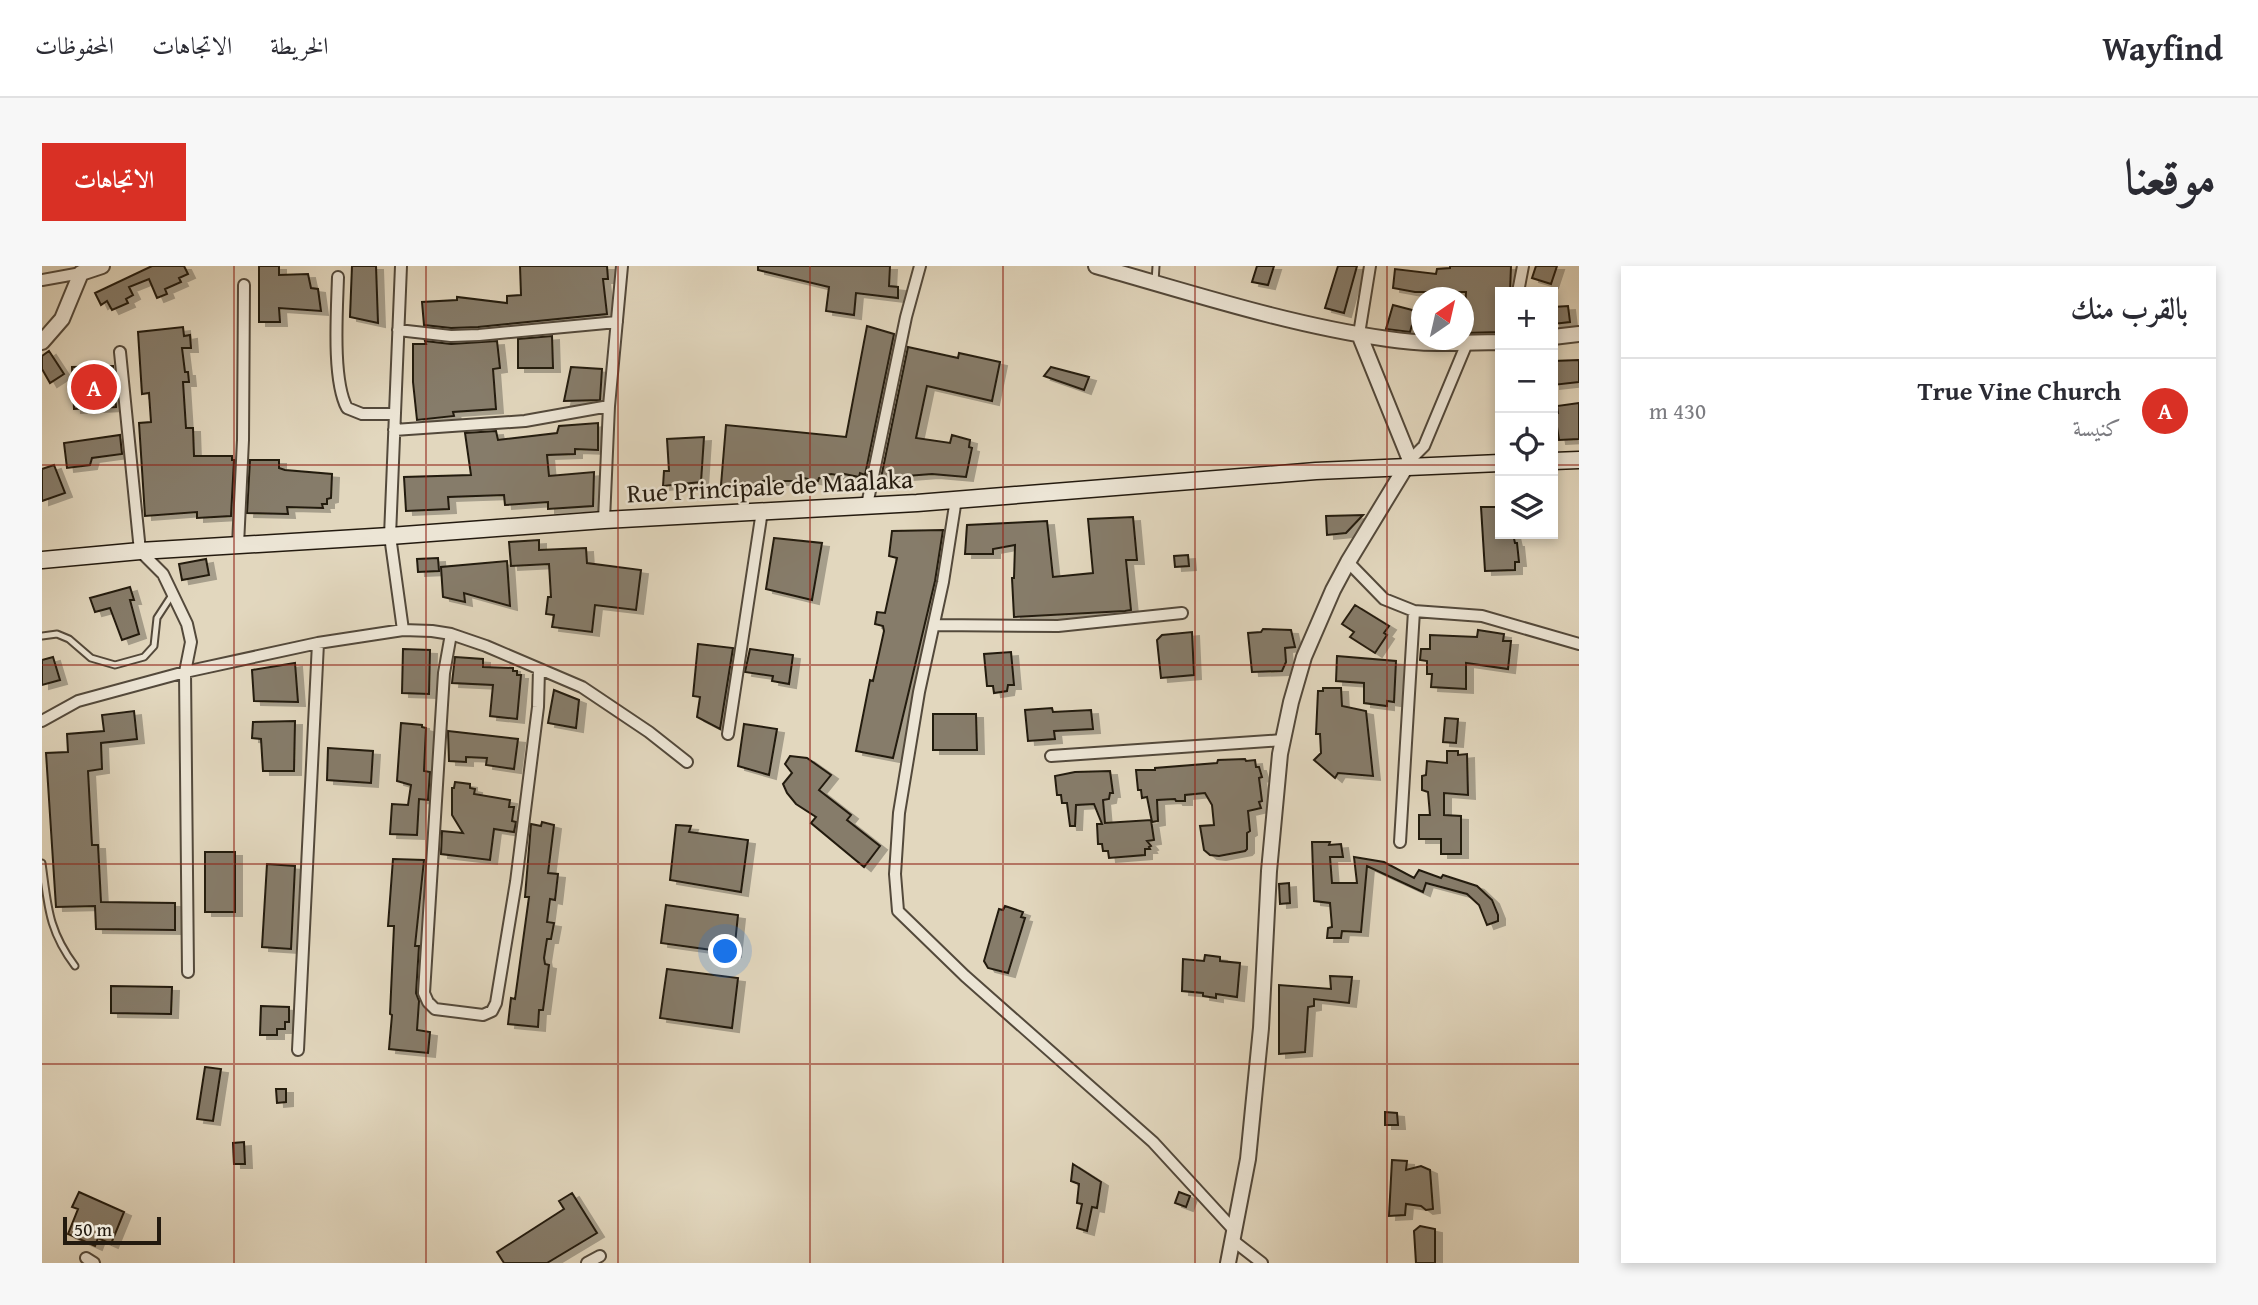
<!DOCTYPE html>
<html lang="ar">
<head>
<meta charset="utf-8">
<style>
	body { margin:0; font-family:"Gentium Book Plus",Amiri,serif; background:#f7f7f7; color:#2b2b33; direction:rtl }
	.controls { position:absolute; right:21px; top:21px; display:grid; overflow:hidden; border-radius:0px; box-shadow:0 4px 10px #0003 }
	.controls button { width:63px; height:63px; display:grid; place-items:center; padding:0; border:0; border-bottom:2px solid #e1e1e2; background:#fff; color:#2b2b33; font:35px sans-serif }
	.compass { position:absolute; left:1369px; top:21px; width:63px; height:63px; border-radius:50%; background:#fff; box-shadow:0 4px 10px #0003; rotate:34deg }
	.scale { position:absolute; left:21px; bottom:18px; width:98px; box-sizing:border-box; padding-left:7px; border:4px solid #231a0f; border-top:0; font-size:19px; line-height:24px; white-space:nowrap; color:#231a0f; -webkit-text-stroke:5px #ece5d5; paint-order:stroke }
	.you { position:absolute; left:684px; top:686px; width:24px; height:24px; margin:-18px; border:5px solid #fff; border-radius:50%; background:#1a73e8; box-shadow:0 0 0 10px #1a73e833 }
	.badge { display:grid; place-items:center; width:46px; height:46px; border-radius:50%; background:#d93025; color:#fff; font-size:23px; font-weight:700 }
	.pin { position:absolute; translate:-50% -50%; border:4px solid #fff; box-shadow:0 2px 7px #0006 }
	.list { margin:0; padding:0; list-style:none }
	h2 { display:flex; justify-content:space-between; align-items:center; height:91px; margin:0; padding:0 28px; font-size:30px }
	h2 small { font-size:23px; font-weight:400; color:#7c7c81 }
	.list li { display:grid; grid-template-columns:46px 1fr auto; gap:21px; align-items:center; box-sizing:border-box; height:105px; padding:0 28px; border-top:2px solid #e1e1e2 }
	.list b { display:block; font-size:26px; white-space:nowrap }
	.list p { margin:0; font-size:23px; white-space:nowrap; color:#7c7c81 }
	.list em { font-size:23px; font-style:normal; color:#7c7c81 }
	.icon { flex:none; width:38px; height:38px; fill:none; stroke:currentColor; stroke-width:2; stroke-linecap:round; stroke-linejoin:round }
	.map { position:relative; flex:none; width:1537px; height:997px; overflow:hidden; direction:ltr; border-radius:0px }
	header { display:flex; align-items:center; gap:42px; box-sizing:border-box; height:98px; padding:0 35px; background:#fff; border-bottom:2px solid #e1e1e2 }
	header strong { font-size:33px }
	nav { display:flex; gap:38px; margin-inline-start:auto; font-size:24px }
	.intro { display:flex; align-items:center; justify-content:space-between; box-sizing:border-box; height:168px; padding:0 42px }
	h1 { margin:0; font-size:49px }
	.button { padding:18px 32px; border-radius:0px; background:#d93025; color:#fff; font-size:24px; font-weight:700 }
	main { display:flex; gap:42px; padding:0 42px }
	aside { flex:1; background:#fff; border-radius:0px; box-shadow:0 4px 10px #0003 }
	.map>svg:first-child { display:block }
</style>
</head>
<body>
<header>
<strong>Wayfind</strong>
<nav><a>الخريطة</a><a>الاتجاهات</a><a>المحفوظات</a></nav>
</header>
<div class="intro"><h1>موقعنا</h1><a class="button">الاتجاهات</a></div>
<main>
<aside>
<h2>بالقرب منك<small></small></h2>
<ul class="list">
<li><span class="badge">A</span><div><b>True Vine Church</b><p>كنيسة</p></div><em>430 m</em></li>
</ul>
</aside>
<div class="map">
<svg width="1537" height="997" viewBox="0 0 1537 997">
	<defs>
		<filter id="shadow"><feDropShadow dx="7" dy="4" stdDeviation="0" flood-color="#0004"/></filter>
	</defs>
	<rect width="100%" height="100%" fill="#e2d7be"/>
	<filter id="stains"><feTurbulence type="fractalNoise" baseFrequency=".00286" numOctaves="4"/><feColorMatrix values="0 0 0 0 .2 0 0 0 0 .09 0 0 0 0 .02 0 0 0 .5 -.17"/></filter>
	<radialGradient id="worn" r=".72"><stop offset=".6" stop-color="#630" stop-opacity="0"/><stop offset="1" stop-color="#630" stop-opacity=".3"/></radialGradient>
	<path fill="#867c6a" stroke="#231a0f" stroke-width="2" filter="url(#shadow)" d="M110,0H142L146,8L137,12L139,16L123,23L125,28L115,32L107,13L87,21L91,29L84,33L86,37L70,44L65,35L59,39L53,27Z
		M217,0H237V9L266,8L269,22L276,23L279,45L237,42L238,56H217Z
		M310,0H334L336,57L308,51Z
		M478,0H565L566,13H561L565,48L436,61L409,62L382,59L380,36L415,34V31L465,37V30L479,29Z
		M716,0H848L847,20L856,21V32L814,27L812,49L784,45L787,21L716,4Z
		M1215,0H1232L1226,19L1210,16Z
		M1296,0H1315L1302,47L1283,42Z
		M1408,0H1469L1468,26H1458V66L1422,67L1424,26H1373L1351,22L1353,3L1394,8L1395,3L1408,2Z
		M1494,0H1515L1509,18L1490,12Z
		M1351,39L1374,45L1368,66L1344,63Z
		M1526,40L1528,56L1511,58V41Z
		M825,60L852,68L823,209L818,207L817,211L802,208L801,210L789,208L785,209L784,212H777L776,215L762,212L760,215H721L720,222L679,219L684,159L804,171Z
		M141,61L142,70L148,69L149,82H140L143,106H146L147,116H141L144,162H151L152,190H190V194H192L189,250L155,252V246L103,250L97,157L109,156L107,127L100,128L96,66Z
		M510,70L511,102H476V73Z
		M383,75L409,78L455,75L458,102L451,103L454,143L411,146L412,150L375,154L371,116V78H384Z
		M866,81L916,92L917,87L958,96L950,135L885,120L874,172L908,177L910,169L928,174L927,181L930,182L924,211L890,208L839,212Z
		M7,85L22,108L8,117L0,103V90Z
		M1537,94V116L1511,119V95Z
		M71,100L74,141L32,143L30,101Z
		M529,101L560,103L558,134L522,135Z
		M1009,101L1047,111L1042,124L1002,110Z
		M1537,137V173L1517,174L1513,148L1516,147L1515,140Z
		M556,157V184L533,183V188L505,189L507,210L552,206L551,240L506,243V236L463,239L462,229L406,231L407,243L364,245L362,211L429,209L423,167L454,165L456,174L515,167L517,160Z
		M78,169L80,188L50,192L48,199L25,202L22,177Z
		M662,171L659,216L621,220L622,205H627L625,173Z
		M208,194H237V202L243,204L290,208L289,232L285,233V238H280L281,242L245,241L246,248L205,247Z
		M12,199L23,227L0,235V203Z
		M1439,241H1458V268H1471L1473,277H1475L1477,296H1473V304L1443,305Z
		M1321,249L1304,267L1285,269L1284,250Z
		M1091,251L1095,294H1084L1089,344L1083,345L972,351L970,312H972L973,279L951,283V288H923L925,259L1005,255L1011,311L1051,307L1046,253Z
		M901,264L893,315L851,492L814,485L828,414L831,415L842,365L841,360L833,358L835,346L843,347L855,292L847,290L850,265Z
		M732,272L780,277L770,334L724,323Z
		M497,274V284L544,282L545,297L599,304L594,344L553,339L550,366L510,361L512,349L504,348L506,331H509L507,298L469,300L467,276Z
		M1146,289L1147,300L1133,301L1132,290Z
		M396,292L397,305L376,306L375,293Z
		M164,293L167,309L140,314L137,298Z
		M465,295L468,340L422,327L423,336L401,331L399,301Z
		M88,321L92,334H88L97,368L80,374L68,342L53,346L48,332Z
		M1313,339L1347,360L1342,367L1345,369L1333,387L1308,371L1312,366L1300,358Z
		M1221,363L1249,364L1253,381L1243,382L1244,396L1240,405L1210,406L1206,367L1219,366Z
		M1436,364L1462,368L1461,375H1469L1466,403L1424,397V423L1389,421L1390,408H1385V395L1378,394L1379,383H1388V369L1435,371Z
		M1150,366L1152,409L1119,412L1115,374L1120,369Z
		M656,378L691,382L678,463L655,451L658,431L651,430Z
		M361,383L388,384L387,428L360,427Z
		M708,383L751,389L747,418L730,415L731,410L703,406Z
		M969,386L972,419H966L965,425L952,427L951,420H945L942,388Z
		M1295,390L1354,395L1352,436L1345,435V440L1322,437V417L1294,415Z
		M11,391L18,414L0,419V394Z
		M413,391L441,393V401L471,402V405H475V409H479L475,453L448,450L451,419L410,417Z
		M253,397L256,436L212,435L210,404Z
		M1281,422H1299L1300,440L1324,445L1331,510L1296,507L1293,512L1272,494L1279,487L1278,468H1274L1276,425H1281Z
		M512,424L537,434L534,462L506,457Z
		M1010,442L1011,446L1049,444L1051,463L1012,465L1013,473L986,475L983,444Z
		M92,445L95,473L59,477L60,503L46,505L50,579H56L59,636L133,637V664L54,663L53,640L14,641L4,487L26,486L25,468L62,465L60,449Z
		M891,448H934L935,484H891Z
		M1403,452L1416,453L1414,477L1401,476Z
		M253,455L252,505H221L219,473L210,472L211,456Z
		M359,457L380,459V461L384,462L382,505L388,506L386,534L377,533L375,569L348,568L350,538L366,539L369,519L355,515Z
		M702,458L735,463L727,509L696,500Z
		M406,465L476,473L472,503L444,499L445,492L424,491V496L407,495Z
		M286,482L331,485L329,517L285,514Z
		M1405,485H1416V489L1425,488L1426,529L1402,527V549L1419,550V588H1399V573H1377V549H1388L1386,526L1380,524V510L1384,509L1385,495L1405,497Z
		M748,490L765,492L789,509L777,524L809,549L805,554L838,580L822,601L769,557L774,551L754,538L745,527L741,518L750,507L743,498Z
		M1203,493L1204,495L1213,494L1214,501H1217L1220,511L1217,512L1220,535L1217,536L1219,542L1206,545L1208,565L1205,567V583L1203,585L1177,590L1168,589L1162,584L1158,560L1172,559L1170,539L1163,527L1143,529V535H1134L1133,533L1115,534L1116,555L1110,556L1105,531L1100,532L1099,524H1096L1094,504H1113V502L1175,497L1176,494Z
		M1068,505L1071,527H1068L1067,533L1061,534L1063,557L1109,554L1112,574L1105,575L1109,580L1107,581L1108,583H1103V589L1067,592L1066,585H1061L1060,578H1056L1055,558H1060L1052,538L1034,539L1033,560H1028L1025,537H1020L1019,529H1015L1013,510L1033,506Z
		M413,516L428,518V522L433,523L432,528L468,534L467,541H472L470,555L474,556L472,566L452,563L448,594L399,588L400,565L421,567L410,549V522H412Z
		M500,556L512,559L506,607L516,608L513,634L508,633L505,656L512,657L509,673H505L502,692L503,698L507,699L501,744H497L496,761L466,758L469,732L473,733L487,631H483L489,558L499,560Z
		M634,559L649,560L647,566L706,574L699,626L628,614Z
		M1270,576H1288L1287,579L1299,578L1301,591H1288L1290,617H1315L1312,591L1342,596L1372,612L1377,604L1399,612L1401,609L1435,620L1450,634L1456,649V655L1445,659L1437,639L1425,628L1384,617L1381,626L1325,600L1319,666L1300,665L1299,672H1285L1286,662L1290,661L1288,637L1272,635Z
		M163,586H193V646H163Z
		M351,593L382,594L373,680H377L374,727L377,735L375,764L388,766L386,787L347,783L350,749L348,748L352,660H346Z
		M225,598L253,600L249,683L220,681Z
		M1247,617L1248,637L1238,638L1237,618Z
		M624,639L696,649L692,687L619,677Z
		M963,640L981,646L979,651L983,652L966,707L946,702L942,695L957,643L961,644Z
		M1163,689L1178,691V695L1198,697L1195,731L1174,728V732L1161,730V727L1140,725L1141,693L1162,695Z
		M625,703L696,712L690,762L618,752Z
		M1288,710L1310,711L1307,737L1272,733V740L1266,741L1263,786L1237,788V719L1289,723Z
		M69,720L130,721L129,748L69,747Z
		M219,740L247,741V756H243V763H235V769H218Z
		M163,801L179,803L171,855L155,853Z
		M234,823H244V836L235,837Z
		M1343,846L1355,847L1356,859H1343Z
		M202,876L203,898H192L191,877Z
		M1350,894L1365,895L1364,904L1379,900L1388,904L1391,943L1384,944L1379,940L1364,938L1363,949L1347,950Z
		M1031,898L1059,916L1055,942L1050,941L1045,965L1035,962L1040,938L1035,937L1037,918L1029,915Z
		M37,926L82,946L69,978L56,972L53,980L26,968L36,943L30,941Z
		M1137,926L1148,930L1144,941L1133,937Z
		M530,927L555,967L505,997H462L455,986L522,943L517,935Z
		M1378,960L1393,963V997H1374L1372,965Z"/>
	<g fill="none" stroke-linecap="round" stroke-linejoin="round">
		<defs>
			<path id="service" d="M1113,16L1114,0
				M0,370L15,368L27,373L49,392L73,399L102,391L112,380L115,352L130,329
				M0,597C6,640 6,664 33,700"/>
			<path id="minor" d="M359,0L348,270L361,364
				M296,11C295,45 290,114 305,142L320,148H352
				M0,14L39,7
				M1476,26L1481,0
				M356,64L409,70L437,69L575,56
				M1317,68L1328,0
				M78,86L98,285L121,308L145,358L149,376L143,406L146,706
				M352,164L483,155L567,140
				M1368,194L1382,180L1425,77
				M914,233L901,316L877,426L857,547L853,608L856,645L923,710L1111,876L1191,963
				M825,239L864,51L878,0
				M562,254L567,140L580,0
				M196,279L201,174L202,19
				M1306,296L1342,333L1372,345L1440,350L1537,378
				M892,359L1016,360L1140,347
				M409,368L402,407L382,727L386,736L393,743L441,749L450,745L454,737L474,616L496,441L497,403
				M0,455L36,435L143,406L276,377L361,364L390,365L409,368L444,380L540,421L607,466L645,496
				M686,468L720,245
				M1009,490L1241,474
				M1358,576L1372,345
				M256,784L276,377
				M1189,973L1220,997
				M44,992L52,997
				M545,997L558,990"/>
			<path id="tertiary" d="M1054,0C1150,27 1247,59 1346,73C1383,79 1421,77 1458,76
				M1511,71L1537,68
				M0,76L20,53L39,7L60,0
				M1186,997L1206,893L1219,762L1227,605L1238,488L1249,436L1262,391L1291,324L1306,296L1368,194L1317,68"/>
			<path id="secondary" d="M1511,195L1537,194
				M0,294L98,285L348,270L562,254L875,237L1274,205L1458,197"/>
		</defs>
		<use href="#service" stroke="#53493b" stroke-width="9"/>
		<use href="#minor" stroke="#53493b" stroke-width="14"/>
		<use href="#tertiary" stroke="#53493b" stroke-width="18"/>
		<use href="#secondary" stroke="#231a0f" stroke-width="19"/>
		<use href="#service" stroke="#ece5d5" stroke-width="5"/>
		<use href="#minor" stroke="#ece5d5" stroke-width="10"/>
		<use href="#tertiary" stroke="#ece5d5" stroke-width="14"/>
		<use href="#secondary" stroke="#ece5d5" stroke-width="16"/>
	</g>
	<path fill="none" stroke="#8f2418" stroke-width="2" stroke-opacity="0.55" d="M192,0V997M384,0V997M576,0V997M768,0V997M961,0V997M1153,0V997M1345,0V997M0,199H1458M1511,199H1537M0,399H1537M0,598H1537M0,798H1537"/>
	<g text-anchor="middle" stroke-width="5" stroke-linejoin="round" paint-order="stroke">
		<g font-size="26" fill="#231a0f" stroke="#ece5d5">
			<text transform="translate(728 220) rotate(-3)" y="9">Rue Principale de Maalaka</text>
		</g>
	</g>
	<rect width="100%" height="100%" filter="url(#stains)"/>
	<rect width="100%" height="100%" fill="url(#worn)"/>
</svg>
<div class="controls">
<button>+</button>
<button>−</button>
<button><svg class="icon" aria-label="locate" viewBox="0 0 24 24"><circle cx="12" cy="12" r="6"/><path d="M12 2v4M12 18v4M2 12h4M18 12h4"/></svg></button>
<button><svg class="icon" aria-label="layers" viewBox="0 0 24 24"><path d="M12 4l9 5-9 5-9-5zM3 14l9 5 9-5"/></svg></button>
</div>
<svg class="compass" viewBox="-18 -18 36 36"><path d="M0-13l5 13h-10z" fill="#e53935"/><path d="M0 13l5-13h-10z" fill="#7c7c81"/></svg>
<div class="scale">50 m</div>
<div class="you"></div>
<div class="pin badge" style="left:52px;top:121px">A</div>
</div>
</main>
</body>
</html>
